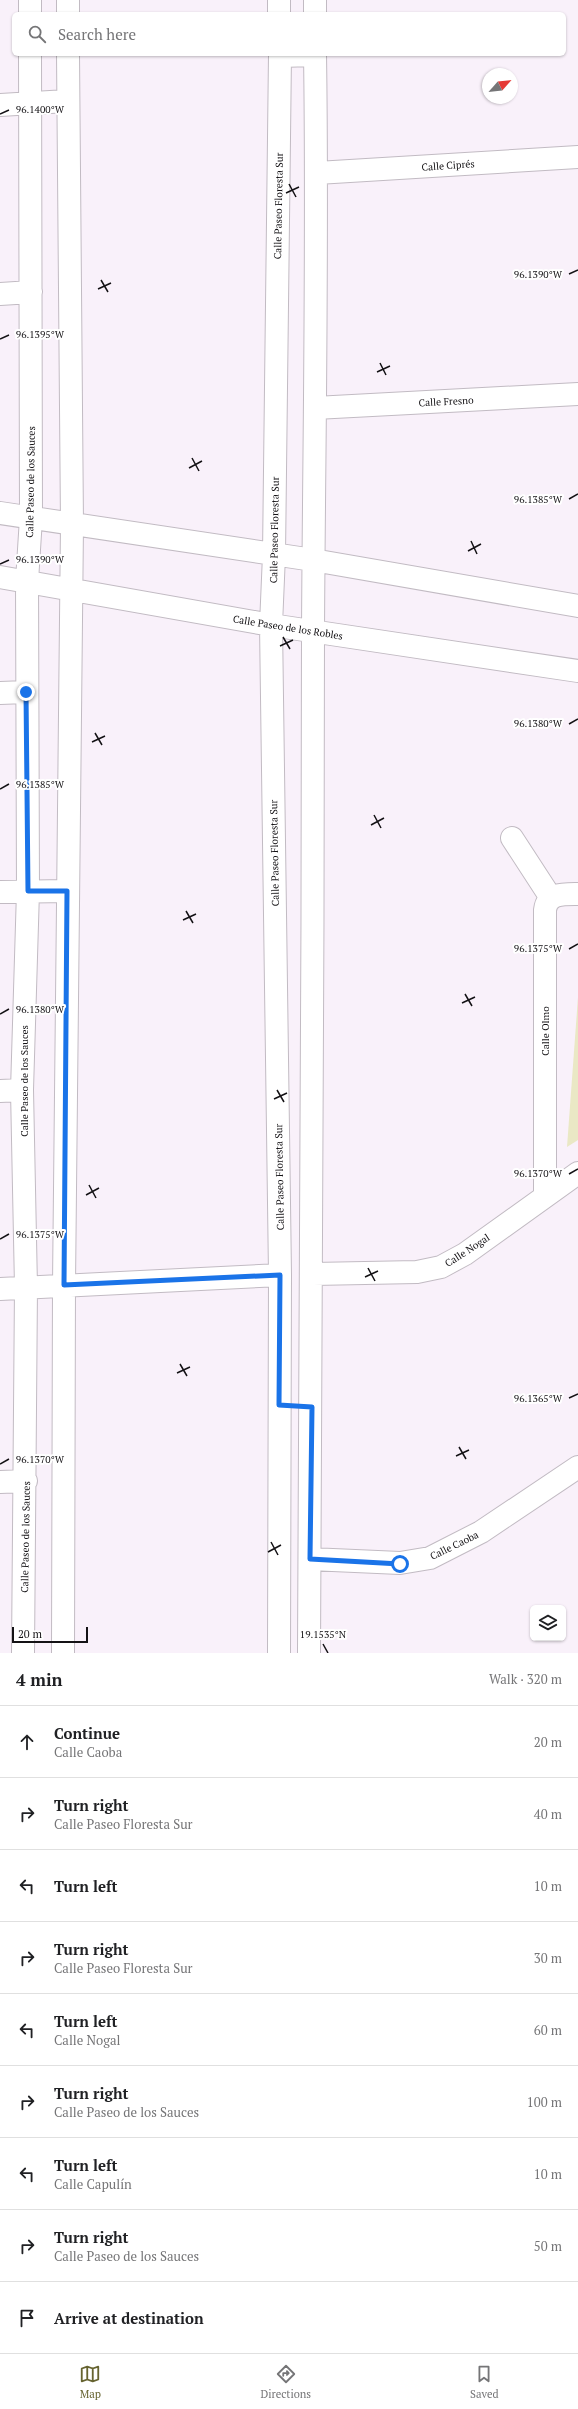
<!DOCTYPE html>
<html lang="en">
<head>
<meta charset="utf-8">
<style>
	body { margin:0; font-family:"PT Serif",serif; background:#f2f2f2; color:#202124 }
	.controls { position:absolute; right:12px; bottom:12px; display:grid; overflow:hidden; border-radius:6px; box-shadow:0 1px 3px #0004 }
	.controls button { width:36px; height:36px; display:grid; place-items:center; padding:0; border:0; border-bottom:1px solid #e0e0e0; background:#fff; color:#202124; font:20px sans-serif }
	.compass { position:absolute; left:482px; top:68px; width:36px; height:36px; border-radius:50%; background:#fff; box-shadow:0 1px 3px #0004; rotate:63deg }
	.scale { position:absolute; left:12px; bottom:10px; width:76px; box-sizing:border-box; padding-left:4px; border:2px solid #141215; border-top:0; font-size:11px; line-height:14px; white-space:nowrap; color:#141215; -webkit-text-stroke:3px #fff; paint-order:stroke }
	.stop { position:absolute; width:12px; height:12px; margin:-9px; border:3px solid #1a73e8; border-radius:50%; background:#fff }
	.stop.end { background:#1a73e8; border-color:#fff; box-shadow:0 1px 4px #0008 }
	.list { margin:0; padding:0; list-style:none }
	h2 { display:flex; justify-content:space-between; align-items:center; height:52px; margin:0; padding:0 16px; font-size:17px }
	h2 small { font-size:13px; font-weight:400; color:#757577 }
	.list li { display:grid; grid-template-columns:26px 1fr auto; gap:12px; align-items:center; box-sizing:border-box; height:72px; padding:0 16px; border-top:1px solid #e0e0e0 }
	.list b { display:block; font-size:15px; white-space:nowrap }
	.list p { margin:0; font-size:13px; white-space:nowrap; color:#757577 }
	.list em { font-size:13px; font-style:normal; color:#757577 }
	.icon { flex:none; width:22px; height:22px; fill:none; stroke:currentColor; stroke-width:2; stroke-linecap:round; stroke-linejoin:round }
	.map { position:relative; flex:none; width:578px; height:1653px; overflow:hidden }
	.search { position:absolute; background:#fff; box-shadow:0 1px 3px #0004; left:12px; right:12px; top:12px; height:44px; display:flex; align-items:center; gap:10px; box-sizing:border-box; padding:0 14px; border-radius:6px; color:#757577; font-size:15px }
	.sheet { height:700px; background:#fff }
	nav { display:flex; justify-content:space-around; align-items:center; box-sizing:border-box; height:56px; border-top:1px solid #e0e0e0; background:#fff; font-size:11px; color:#757577 }
	nav a { display:grid; justify-items:center; gap:2px }
	nav .on { color:#666330 }
	.map>svg:first-child { display:block }
</style>
</head>
<body>
<div class="map">
<svg width="578" height="1653" viewBox="0 0 578 1653">
	<rect width="100%" height="100%" fill="#f9f1fa"/>
	<path fill="#eae8c5" d="M578,997V1140L567,1147Z"/>
	<g fill="none" stroke-linecap="round" stroke-linejoin="round">
		<defs>
			<path id="minor" d="M279,0V14
				M315,0V14
				M30,14V0
				M68,14V0
				M280,56L315,55
				M0,105L67,101
				M317,173L578,157
				M0,294L31,292
				M315,408L578,394
				M0,513L313,560L578,606
				M0,577L271,625L578,671
				M0,693L26,692
				M512,838L551,898
				M0,892L67,891
				M0,1091L22,1090
				M545,1195V910C547,893 563,894 578,894
				M313,1274L417,1272L441,1267L465,1254L578,1173
				M0,1289L280,1275
				M0,1482L26,1481
				M310,1559L400,1563L430,1558L481,1532L578,1467
				M23,1653L26,1287L22,1090L28,891L27,581L31,518L30,54
				M63,1653L64,1285L72,525L68,54
				M279,1653L280,1275L271,625L274,555L280,54
				M309,1653C313,1313 312,973 313,633C314,440 318,247 315,54"/>
		</defs>
		<use href="#minor" stroke="#c2bbc3" stroke-width="24"/>
		<use href="#minor" stroke="#fff" stroke-width="22"/>
	</g>
	<g fill="none" stroke-linecap="round" stroke-linejoin="round">
		<path stroke="#1a73e8" stroke-width="5" d="M26,692L28,891H67L64,1285L280,1275L279,1405L312,1407L310,1559L400,1564"/>
	</g>
	<path fill="none" stroke="#141215" stroke-width="1.5" d="M0,114L9,110M289,184L296,197M286,193L299,187M569,274L578,270M101,280L108,292M98,289L111,283M0,339L9,335M380,363L386,375M377,372L390,366M192,458L199,471M189,468L202,461M569,499L578,494M471,541L477,554M468,551L481,544M0,564L9,560M283,637L290,649M280,646L293,640M569,724L578,719M95,733L102,745M92,742L105,736M0,789L9,784M374,815L381,828M371,825L384,818M186,911L193,923M183,920L196,914M569,949L578,944M465,994L472,1006M462,1003L475,997M0,1014L9,1009M277,1090L284,1102M274,1099L287,1093M569,1174L578,1169M89,1185L96,1198M86,1195L99,1188M0,1239L9,1234M368,1268L375,1281M365,1277L378,1271M180,1364L187,1376M177,1373L190,1367M569,1398L578,1394M459,1447L466,1459M456,1456L469,1450M0,1464L9,1459M271,1542L278,1555M268,1552L281,1545M323,1644L328,1653"/>
	<g text-anchor="middle" stroke-width="4" stroke-linejoin="round" paint-order="stroke">
		<g font-size="10" fill="#141215" stroke="#fff">
			<text transform="translate(448 165) rotate(-4)" y="4">Calle Ciprés</text>
			<text transform="translate(278 206) rotate(-89)" y="4">Calle Paseo Floresta Sur</text>
			<text transform="translate(446 401) rotate(-3)" y="4">Calle Fresno</text>
			<text transform="translate(30 482) rotate(-89)" y="4">Calle Paseo de los Sauces</text>
			<text transform="translate(274 530) rotate(-89)" y="4">Calle Paseo Floresta Sur</text>
			<text transform="translate(288 627) rotate(9)" y="4">Calle Paseo de los Robles</text>
			<text transform="translate(274 853) rotate(-91)" y="4">Calle Paseo Floresta Sur</text>
			<text transform="translate(545 1031) rotate(-90)" y="4">Calle Olmo</text>
			<text transform="translate(24 1081) rotate(-90)" y="4">Calle Paseo de los Sauces</text>
			<text transform="translate(279 1177) rotate(-91)" y="4">Calle Paseo Floresta Sur</text>
			<text transform="translate(467 1250) rotate(-33)" y="4">Calle Nogal</text>
			<text transform="translate(25 1537) rotate(-89)" y="4">Calle Paseo de los Sauces</text>
			<text transform="translate(454 1545) rotate(-26)" y="4">Calle Caoba</text>
		</g>
	</g>
	<g font-size="10" text-anchor="middle" fill="#141215" stroke="#fff" stroke-width="4" stroke-linejoin="round" paint-order="stroke">
		<text x="40" y="113">96.1400°W</text>
		<text x="538" y="278">96.1390°W</text>
		<text x="40" y="338">96.1395°W</text>
		<text x="538" y="503">96.1385°W</text>
		<text x="40" y="563">96.1390°W</text>
		<text x="538" y="727">96.1380°W</text>
		<text x="40" y="788">96.1385°W</text>
		<text x="538" y="952">96.1375°W</text>
		<text x="40" y="1013">96.1380°W</text>
		<text x="538" y="1177">96.1370°W</text>
		<text x="40" y="1238">96.1375°W</text>
		<text x="538" y="1402">96.1365°W</text>
		<text x="40" y="1463">96.1370°W</text>
		<text x="323" y="1638">19.1535°N</text>
	</g>
</svg>
<div class="controls">
<button><svg class="icon" aria-label="layers" viewBox="0 0 24 24"><path d="M12 4l9 5-9 5-9-5zM3 14l9 5 9-5"/></svg></button>
</div>
<svg class="compass" viewBox="-18 -18 36 36"><path d="M0-13l5 13h-10z" fill="#e53935"/><path d="M0 13l5-13h-10z" fill="#757577"/></svg>
<div class="scale">20 m</div>
<div class="stop" style="left:400px;top:1564px"></div>
<div class="stop end" style="left:26px;top:692px"></div>
<div class="search"><svg class="icon" aria-label="search" viewBox="0 0 24 24"><circle cx="10" cy="10" r="6"/><path d="M15 15l6 6"/></svg>Search here</div>
</div>
<section class="sheet">
<h2>4 min<small>Walk · 320 m</small></h2>
<ul class="list">
<li><svg class="icon" aria-label="ahead" viewBox="0 0 24 24"><path d="M12 20V5M6 11l6-6 6 6"/></svg><div><b>Continue</b><p>Calle Caoba</p></div><em>20 m</em></li>
<li><svg class="icon" aria-label="right" viewBox="0 0 24 24"><path d="M7 20v-9h11M14 6l5 5-5 5"/></svg><div><b>Turn right</b><p>Calle Paseo Floresta Sur</p></div><em>40 m</em></li>
<li><svg class="icon" aria-label="left" viewBox="0 0 24 24"><path d="M17 20v-9H6M10 6l-5 5 5 5"/></svg><div><b>Turn left</b></div><em>10 m</em></li>
<li><svg class="icon" aria-label="right" viewBox="0 0 24 24"><path d="M7 20v-9h11M14 6l5 5-5 5"/></svg><div><b>Turn right</b><p>Calle Paseo Floresta Sur</p></div><em>30 m</em></li>
<li><svg class="icon" aria-label="left" viewBox="0 0 24 24"><path d="M17 20v-9H6M10 6l-5 5 5 5"/></svg><div><b>Turn left</b><p>Calle Nogal</p></div><em>60 m</em></li>
<li><svg class="icon" aria-label="right" viewBox="0 0 24 24"><path d="M7 20v-9h11M14 6l5 5-5 5"/></svg><div><b>Turn right</b><p>Calle Paseo de los Sauces</p></div><em>100 m</em></li>
<li><svg class="icon" aria-label="left" viewBox="0 0 24 24"><path d="M17 20v-9H6M10 6l-5 5 5 5"/></svg><div><b>Turn left</b><p>Calle Capulín</p></div><em>10 m</em></li>
<li><svg class="icon" aria-label="right" viewBox="0 0 24 24"><path d="M7 20v-9h11M14 6l5 5-5 5"/></svg><div><b>Turn right</b><p>Calle Paseo de los Sauces</p></div><em>50 m</em></li>
<li><svg class="icon" aria-label="arrive" viewBox="0 0 24 24"><path d="M6 21V4h12l-3 4 3 4H6"/></svg><div><b>Arrive at destination</b></div></li>
</ul>
</section>
<nav>
<a class="on"><svg class="icon" aria-label="map" viewBox="0 0 24 24"><path d="M3 6l6-2 6 2 6-2v14l-6 2-6-2-6 2zM9 4v14M15 6v14"/></svg>Map</a>
<a><svg class="icon" aria-label="directions" viewBox="0 0 24 24"><path d="M12 3l9 9-9 9-9-9zM9 14v-3h6M13 9l2 2-2 2"/></svg>Directions</a>
<a><svg class="icon" aria-label="saved" viewBox="0 0 24 24"><path d="M7 4h10v16l-5-4-5 4z"/></svg>Saved</a>
</nav>
</body>
</html>
